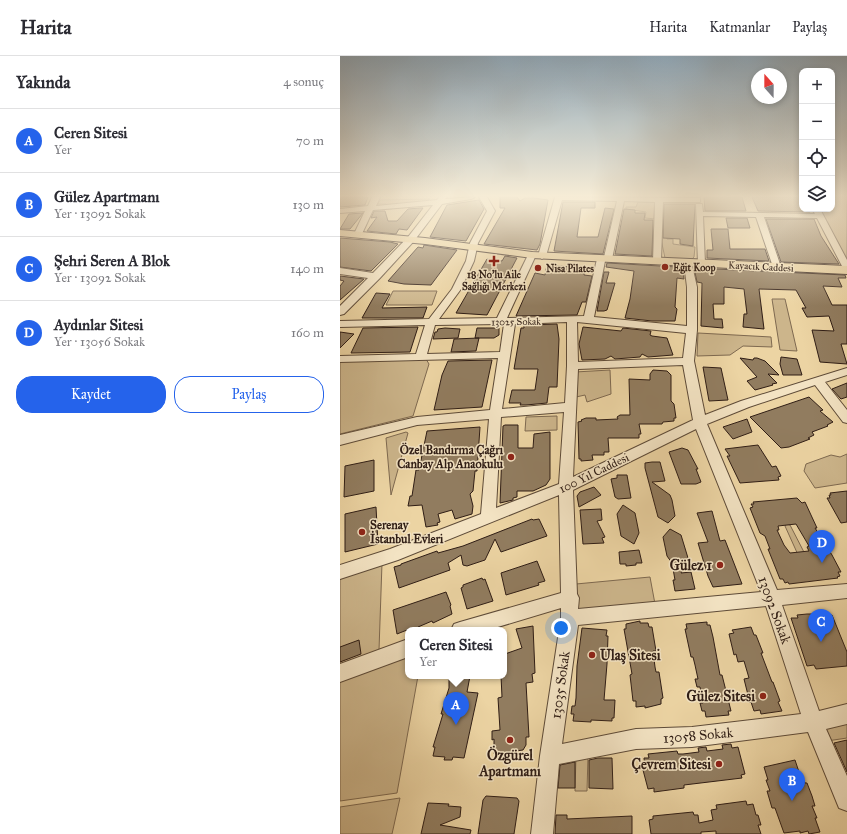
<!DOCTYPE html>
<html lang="tr">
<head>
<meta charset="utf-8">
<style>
	body { margin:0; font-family:"IM FELL Great Primer",serif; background:#f7f7f7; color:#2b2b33 }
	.controls { position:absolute; right:12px; top:12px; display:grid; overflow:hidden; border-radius:8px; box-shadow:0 2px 6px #0003 }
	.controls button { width:36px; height:36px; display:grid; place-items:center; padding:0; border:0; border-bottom:1px solid #e1e1e2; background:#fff; color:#2b2b33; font:20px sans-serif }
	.compass { position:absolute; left:411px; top:12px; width:36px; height:36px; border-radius:50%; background:#fff; box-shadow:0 2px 6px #0003; rotate:339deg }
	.you { position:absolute; left:221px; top:572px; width:14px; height:14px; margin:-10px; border:3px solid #fff; border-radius:50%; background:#1a73e8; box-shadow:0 0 0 6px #1a73e833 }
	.badge { display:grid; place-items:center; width:26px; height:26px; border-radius:50%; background:#2563eb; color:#fff; font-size:13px; font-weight:700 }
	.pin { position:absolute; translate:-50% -33px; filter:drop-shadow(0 1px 2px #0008) }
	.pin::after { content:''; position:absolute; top:21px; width:14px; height:12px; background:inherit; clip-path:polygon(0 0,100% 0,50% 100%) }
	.popup { position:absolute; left:65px; top:571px; width:102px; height:52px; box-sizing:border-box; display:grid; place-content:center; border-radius:8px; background:#fff; filter:drop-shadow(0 1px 3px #0005); font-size:13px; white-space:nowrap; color:#7c7c81 }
	.popup b { font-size:15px; color:#2b2b33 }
	.popup::after { content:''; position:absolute; left:50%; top:100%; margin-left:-8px; border:8px solid transparent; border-top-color:#fff }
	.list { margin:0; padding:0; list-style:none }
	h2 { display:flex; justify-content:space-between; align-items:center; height:52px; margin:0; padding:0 16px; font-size:17px }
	h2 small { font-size:13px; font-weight:400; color:#7c7c81 }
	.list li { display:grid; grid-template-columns:26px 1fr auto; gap:12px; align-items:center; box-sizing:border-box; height:64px; padding:0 16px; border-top:1px solid #e1e1e2 }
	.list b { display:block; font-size:15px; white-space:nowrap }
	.list p { margin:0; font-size:13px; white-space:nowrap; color:#7c7c81 }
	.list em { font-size:13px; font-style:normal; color:#7c7c81 }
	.actions { display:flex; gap:8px; padding:12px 16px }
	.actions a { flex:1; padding:9px 0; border:1px solid #2563eb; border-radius:16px; text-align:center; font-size:14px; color:#2563eb }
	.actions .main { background:#2563eb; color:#fff }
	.icon { flex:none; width:22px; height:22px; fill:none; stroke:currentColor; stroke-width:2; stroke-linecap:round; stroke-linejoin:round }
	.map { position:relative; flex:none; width:507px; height:778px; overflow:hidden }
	header { display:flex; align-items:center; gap:24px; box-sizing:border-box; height:56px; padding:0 20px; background:#fff; border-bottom:1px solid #e1e1e2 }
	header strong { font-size:19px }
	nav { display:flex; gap:22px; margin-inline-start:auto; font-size:14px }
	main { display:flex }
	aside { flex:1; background:#fff }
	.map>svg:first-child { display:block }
</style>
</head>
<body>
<header>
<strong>Harita</strong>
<nav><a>Harita</a><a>Katmanlar</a><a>Paylaş</a></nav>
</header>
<main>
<aside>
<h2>Yakında<small>4 sonuç</small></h2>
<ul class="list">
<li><span class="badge">A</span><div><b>Ceren Sitesi</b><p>Yer</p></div><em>70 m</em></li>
<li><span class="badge">B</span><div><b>Gülez Apartmanı</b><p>Yer · 13092 Sokak</p></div><em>130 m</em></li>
<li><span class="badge">C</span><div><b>Şehri Seren A Blok</b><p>Yer · 13092 Sokak</p></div><em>140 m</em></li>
<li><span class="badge">D</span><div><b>Aydınlar Sitesi</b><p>Yer · 13056 Sokak</p></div><em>160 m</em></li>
</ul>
<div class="actions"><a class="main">Kaydet</a><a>Paylaş</a></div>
</aside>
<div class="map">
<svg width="507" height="778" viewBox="0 0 507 778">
	<rect width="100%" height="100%" fill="#ecd4a3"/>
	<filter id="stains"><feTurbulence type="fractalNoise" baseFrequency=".005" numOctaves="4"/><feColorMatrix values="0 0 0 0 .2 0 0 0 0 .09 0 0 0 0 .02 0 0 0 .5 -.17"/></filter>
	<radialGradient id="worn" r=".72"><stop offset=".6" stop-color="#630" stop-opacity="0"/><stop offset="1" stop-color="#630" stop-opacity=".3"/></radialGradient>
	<path fill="#ccb58b" stroke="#7e6950" d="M492,141H507V205L480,153H492Z
		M90,143L84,146L46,151V148H38L40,144Z
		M298,146H317L316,163L305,162L306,156L286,153V151H296Z
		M321,174H328L327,183H333V188L355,191L354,201L351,204L325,202L321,183Z
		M53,235H97L92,249H46Z
		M432,243H445L457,295L440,294Z
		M358,277L431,281L432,291L403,290L390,299L357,300Z
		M86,303L89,308L73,360L0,378V305Z
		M270,314L271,338L247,346L245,339L236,341L235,316Z
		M217,360V374L185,375L186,361Z
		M66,376L68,377L51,439L46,382Z
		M507,398V427L475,432L464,415L466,408L491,399L500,401Z
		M446,468L450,469L466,500L459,501L445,470Z
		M42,507L39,594L0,608V522Z
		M310,521L315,548L238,556L236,528Z
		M68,599V620H78L57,737L0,745V626Z
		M504,662L507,668V682L487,685L479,667Z
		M236,700H248L247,735H235Z
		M60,742L52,778H0V751Z"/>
	<path fill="#917c5f" stroke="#2f1d15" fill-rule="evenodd" d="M0,141H28L25,149L0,151Z
		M160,141H177L180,145L185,142H194L208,144L200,188L197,194L144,188L165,152H160Z
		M364,141H402L406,155H365Z
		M412,141H462V153H469L470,156L418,155Z
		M139,144L144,153L126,185L90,181L107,149Z
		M223,146H255V152H241L237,181H258L265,152L274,153L263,198L214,195Z
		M324,148H355L353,190L340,188V183L323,182Z
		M80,152H83L67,174L59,173L56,178L27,175L37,161L31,162L34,155H45L48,165H57L68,153Z
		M284,153L295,154V157H305L304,164H313L312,200L275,198Z
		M23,157L10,173H0L9,158Z
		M386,162H407L410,172H388Z
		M426,163H474L481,180L499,208L441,206Z
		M371,173H388L390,193H425L429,205L367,202V194H373Z
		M0,182L50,186L58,188L31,215L0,211Z
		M84,189L117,194L91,229L64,228L48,225L78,191L83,192Z
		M165,200L177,202L147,259L116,257L147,203L162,205Z
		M267,207L338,211V215L343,213L344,223L337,222L335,251L337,253L335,265H312L285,262L290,243L294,215L266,211Z
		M207,209L231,211L230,213H245L244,219L252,220L246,246H242L237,259L176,260L195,217L205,219Z
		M354,212L505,219L506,222H498L502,231L483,230L492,249H507V288H501L507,308L480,306L472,274L494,275L489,260L467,261L462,252H466L456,234L419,233L424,273L403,271L404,258H407L404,233L384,231V248H373L374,263H382L383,272L361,270L362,227L357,226Z
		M264,216H269L266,227H275L267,254L264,255H257Z
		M0,220L24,223L0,244V230L4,225L0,224Z
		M36,237L50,238L42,252L87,251L83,262H22Z
		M217,268L219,283L217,331H209L207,347L186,349H180L181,347H169L172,334H195L198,313H174L181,272H184V269Z
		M78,271L70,296L11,297L23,272Z
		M243,271L281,275L283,272L311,275L310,279L312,280L327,282L333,299L308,301L302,298L300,301L275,303L271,300L265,303L242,304L239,288Z
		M105,272L120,273L118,282L93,283L95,276H97L98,273Z
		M137,272H159V279L154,282H135Z
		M0,276L14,278L0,292Z
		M139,282L136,295L111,296L114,283Z
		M441,301L457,303L462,319H443L440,308Z
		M400,302L413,304L414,302H417L425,305L439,319L428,318L437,327L432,328L433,329L415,334L407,325L417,321Z
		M152,304L142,351L94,354L102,319L108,305Z
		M363,311L381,312L388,344L369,345Z
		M313,314L327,315L331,319V345L334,348L336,362H334V365L323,366L322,368H299L301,378H299V382H268L269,396H264V399H252L253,404L241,405V403H239L238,366L242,365L241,364L246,362H256V364L278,363L277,361L280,359H290L289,323L310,324V318Z
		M507,327V341L501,343L492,333Z
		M469,341L483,354L480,355L493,366L487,369L488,370L472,376L474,379L468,382L470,383L449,391L441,392L410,361Z
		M407,363L412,376L393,383L383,371Z
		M165,369H178V392H193L194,378L210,376V423L206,429L193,435H177V441L173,442V444L160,447L163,370Z
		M140,371L137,415H135L133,435L130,438L133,450L132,458L115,463L112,454L98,458L100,466L97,467L98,469L86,471L82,449L68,450L70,440H72L76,414H79L87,375Z
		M418,389L432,411L436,410L441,420L438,421L439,424L400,427L387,400H390L385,393Z
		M342,392L348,394L358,413H356L361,426L356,428H341L329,396Z
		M34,404V435L4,441L5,410Z
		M312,406H320L325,425L312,426L330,439L332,444L335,460L328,467L318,461L305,412V407Z
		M277,419H287L291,442L278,443L275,441L271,423L277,422Z
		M254,431L261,439L239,451L237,440L240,436Z
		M507,435V466L501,467L487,442H490L489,439H491L490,437Z
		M457,442L462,447L465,446L477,472H475L492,499L501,516H498L500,520L497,521L498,522L449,528L448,526L445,527L443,523H440L428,493H430L425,480L420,477L410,452L413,451L411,448H414L413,446ZM456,468L469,490L467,491L469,495L450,497L444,489L437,474H439L438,470Z
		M283,449L295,457L299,477L294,488L281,480L277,458Z
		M36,451L38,488L5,496V458Z
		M261,453L262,464L257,465L265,481L262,482L264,487L243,488L240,454Z
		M372,455L380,485L385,484L402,528L373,531L368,520L358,487L368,486L357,457Z
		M192,463L193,464L199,463L207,480L161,496L155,483L145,504L127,510L123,509L121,499L108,507L110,514L59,532L54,511L61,509V508L97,495L98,497L123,490Z
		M330,473L341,479L348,502L341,517L351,516L355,533L335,535L333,524H335L332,507L327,500L323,481Z
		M299,494L302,507H296V509L286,510V508H280L279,496Z
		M197,505L205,525L198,527L199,529L166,539L161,517Z
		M142,522L143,524L145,523L153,545L127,553L121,532L123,531V529Z
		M106,536L111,549L110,550L112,558L93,567L92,565L78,571V572L74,574H67L57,578L53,554Z
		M467,558H484L485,560L492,559L507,596V610L476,613L474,609L467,610L451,562H458L457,559Z
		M300,565V567H308L309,571H312L316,595H313L315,611L316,616H319L323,642L321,643V648L305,652V650L296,651V645H293L290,619L292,618L284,573H286V568Z
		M367,566V569H370L373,581L380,619H382L391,655H388L389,659L366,661L365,655H362L360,647H363L360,631H357L355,623H358L355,609L353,601H351L345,573H347L346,568Z
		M193,570L195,617L192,618L193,626L186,627L189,681H186V689L183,694L154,698V683L152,684V675L160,674L158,642L162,641L161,620H164V612H166L165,598L182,592L176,573Z
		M411,571L414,579H416L423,597H421L432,626H433L440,645L438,646L442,655L421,658L420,654L414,655L411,646L410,647L404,623L409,622L404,605L398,606L396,598L394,599L389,578L394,577L392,574Z
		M242,572L267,574L266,580H268L267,608L264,644H275L274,662H272V665L251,664V666L233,665L234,658H231L232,650H235L236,642L237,610Z
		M19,584L21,598L0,606V591Z
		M109,620H130L127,636L138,637L124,702L113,701L112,704H104L105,701L93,700L95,691H93L103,658H101L109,632Z
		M507,684V716L494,687Z
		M391,688L392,692L398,691L405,718L401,719L402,722L344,729V732L314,736V732L308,733L303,714L305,713L304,702H309L308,698L337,695L338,698H343L359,696L358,692L366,691L367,695L383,693L382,689Z
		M258,702H272L273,733L249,732V704Z
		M455,704L459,716L461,717L465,727H467L472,740L475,750H472L477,762H475L480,776L469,778L468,775L460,777V775L444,777L435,752H432L427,735H430L426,724H428L424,711Z
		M235,706V732H218L220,709Z
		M146,740L177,742L179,745L174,778H138L143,744Z
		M406,745L407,749L413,748L416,759H418L421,769H418L421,778H376V775L361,776V778H311L309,764L313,763V760L353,756L354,759H358L359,767L373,764L371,754L377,753L376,749Z
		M88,747L109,748L108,750L121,751L120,761L100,769L131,774L130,778H81Z
		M216,759H227V763L292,760V778H215Z"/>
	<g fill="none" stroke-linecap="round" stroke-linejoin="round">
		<defs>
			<path id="minor" d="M32,141H40L36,150L97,144L99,141H107L105,143L135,141L131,143L102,148L74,185L40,222L4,258L0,259V250L28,222L0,218V212L33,217L68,181L93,149L33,154L21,180H15L14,178L25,155L0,157V153L28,150Z
				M139,141H147L155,155L138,187L134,205L121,233L99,263L157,262L188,199L192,196L196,199L167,262L244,260L257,203L258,201H264L277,145L222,144L206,200L202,203L198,200L215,141L357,142H360V146H323L321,205L317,208L313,205L315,146L284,145L272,203L271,205H265L254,261L347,270V231L344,207L345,205H351L357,231V274L354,305L365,359L401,345L507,312V319L485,326L507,354V367L503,366L475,329L409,351L367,368L437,534L507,528V542L442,549L479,655L507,648V668L486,673L507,720V755L499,752L468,676L352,691L296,693L219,708L213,778H191L200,700L221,562V552L148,574H111L114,568L120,566L221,537L219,439L58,504L0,523V509L50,493L141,458L149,363L77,369L0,389V379L77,361L150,354L158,302L0,306V300L76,298L85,269L0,271V265L89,263L112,233L126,205L130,187L147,155ZM227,266V310L225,347L162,353L175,268ZM237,266L346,277L343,302L238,306ZM160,268H164L160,296L87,298L95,269ZM343,309L353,364L233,421L238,313ZM224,356L219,428L156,452L161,361ZM356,373L421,536L238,553L239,542L237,538L233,434ZM426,550L461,658L352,671L296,673L222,688L238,569Z
				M356,148H362L363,156L475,158L472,153H480L507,204V215L503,212L477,162L424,161L441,211L437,214L433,211L416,161L363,160L365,207L364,209H358Z
				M68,583V601L0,626V608Z"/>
			<path id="major" d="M0,174L85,182L192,196L507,210V218L192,202L85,188L0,180Z"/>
		</defs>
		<use href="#minor" stroke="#5e4b38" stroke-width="2"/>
		<use href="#major" stroke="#2f1d15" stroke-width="2"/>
		<use href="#minor" fill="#f3e3c3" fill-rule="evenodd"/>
		<use href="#major" fill="#ecd4a3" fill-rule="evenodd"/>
	</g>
	<linearGradient id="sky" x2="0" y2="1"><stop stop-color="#90a8b9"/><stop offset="0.56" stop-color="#f6ecd6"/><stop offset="1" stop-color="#f6ecd6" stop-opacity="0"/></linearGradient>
	<rect width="507" height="250" fill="url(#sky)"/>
	<g fill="#8f2418" stroke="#f3e3c3" stroke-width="1.5">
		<path d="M152 199h4v4h4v4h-4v4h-4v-4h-4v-4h4z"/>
		<circle cx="325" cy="211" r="4"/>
		<circle cx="198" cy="212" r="4"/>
		<circle cx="171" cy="401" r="4"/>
		<circle cx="22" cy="476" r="4"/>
		<circle cx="380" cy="509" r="4"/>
		<circle cx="252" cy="599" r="4"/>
		<circle cx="423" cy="640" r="4"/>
		<circle cx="170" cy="684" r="4"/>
		<circle cx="379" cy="708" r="4"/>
	</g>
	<g text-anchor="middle" stroke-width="3" stroke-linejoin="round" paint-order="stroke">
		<g font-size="10" fill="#2f1d15" stroke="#f3e3c3">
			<text transform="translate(421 210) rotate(3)" y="4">Kayacık Caddesi</text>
			<text transform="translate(176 265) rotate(-1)" y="4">13025 Sokak</text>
		</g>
		<g font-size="10" font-weight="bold" fill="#2f1d15" stroke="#f3e3c3" text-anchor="start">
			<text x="333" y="215">Eğit Koop</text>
			<text x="206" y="216">Nisa Pilates</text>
			<text x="154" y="222" text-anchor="middle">18 No'lu Aile<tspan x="154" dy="12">Sağlığı Merkezi</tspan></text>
		</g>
		<g font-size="12" font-weight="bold" fill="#2f1d15" stroke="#f3e3c3" text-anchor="end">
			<text x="163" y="398">Özel Bandırma Çağrı<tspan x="163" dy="14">Canbay Alp Anaokulu</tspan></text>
			<text x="30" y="473" text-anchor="start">Serenay<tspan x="30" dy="14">İstanbul Evleri</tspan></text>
		</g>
		<g font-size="12" fill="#2f1d15" stroke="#f3e3c3">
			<text transform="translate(254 417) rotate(-26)" y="4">100 Yıl Caddesi</text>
		</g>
		<g font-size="14" font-weight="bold" fill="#2f1d15" stroke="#f3e3c3" text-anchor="end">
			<text x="372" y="514">Gülez 1</text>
			<text x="260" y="604" text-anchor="start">Ulaş Sitesi</text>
			<text x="415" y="645">Gülez Sitesi</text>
			<text x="170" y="704" text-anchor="middle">Özgürel<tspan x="170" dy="16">Apartmanı</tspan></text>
			<text x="371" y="713">Çevrem Sitesi</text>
		</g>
		<g font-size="14" fill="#2f1d15" stroke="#f3e3c3">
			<text transform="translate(435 554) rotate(70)" y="5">13092 Sokak</text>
			<text transform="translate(220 629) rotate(-82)" y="5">13035 Sokak</text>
			<text transform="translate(358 679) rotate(-5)" y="5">13058 Sokak</text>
		</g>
	</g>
	<rect width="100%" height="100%" filter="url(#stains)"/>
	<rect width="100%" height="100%" fill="url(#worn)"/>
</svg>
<div class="controls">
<button>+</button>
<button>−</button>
<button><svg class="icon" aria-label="locate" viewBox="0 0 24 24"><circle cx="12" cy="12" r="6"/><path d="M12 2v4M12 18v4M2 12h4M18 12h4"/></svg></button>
<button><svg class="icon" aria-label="layers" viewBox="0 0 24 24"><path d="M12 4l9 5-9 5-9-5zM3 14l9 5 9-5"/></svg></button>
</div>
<svg class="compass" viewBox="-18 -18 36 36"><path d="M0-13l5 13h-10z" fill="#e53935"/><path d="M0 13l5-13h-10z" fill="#7c7c81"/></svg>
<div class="you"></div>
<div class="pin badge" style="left:116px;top:669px">A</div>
<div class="popup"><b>Ceren Sitesi</b>Yer</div>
<div class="pin badge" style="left:452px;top:745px">B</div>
<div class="pin badge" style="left:481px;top:586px">C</div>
<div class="pin badge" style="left:482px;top:507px">D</div>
</div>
</main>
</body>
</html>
